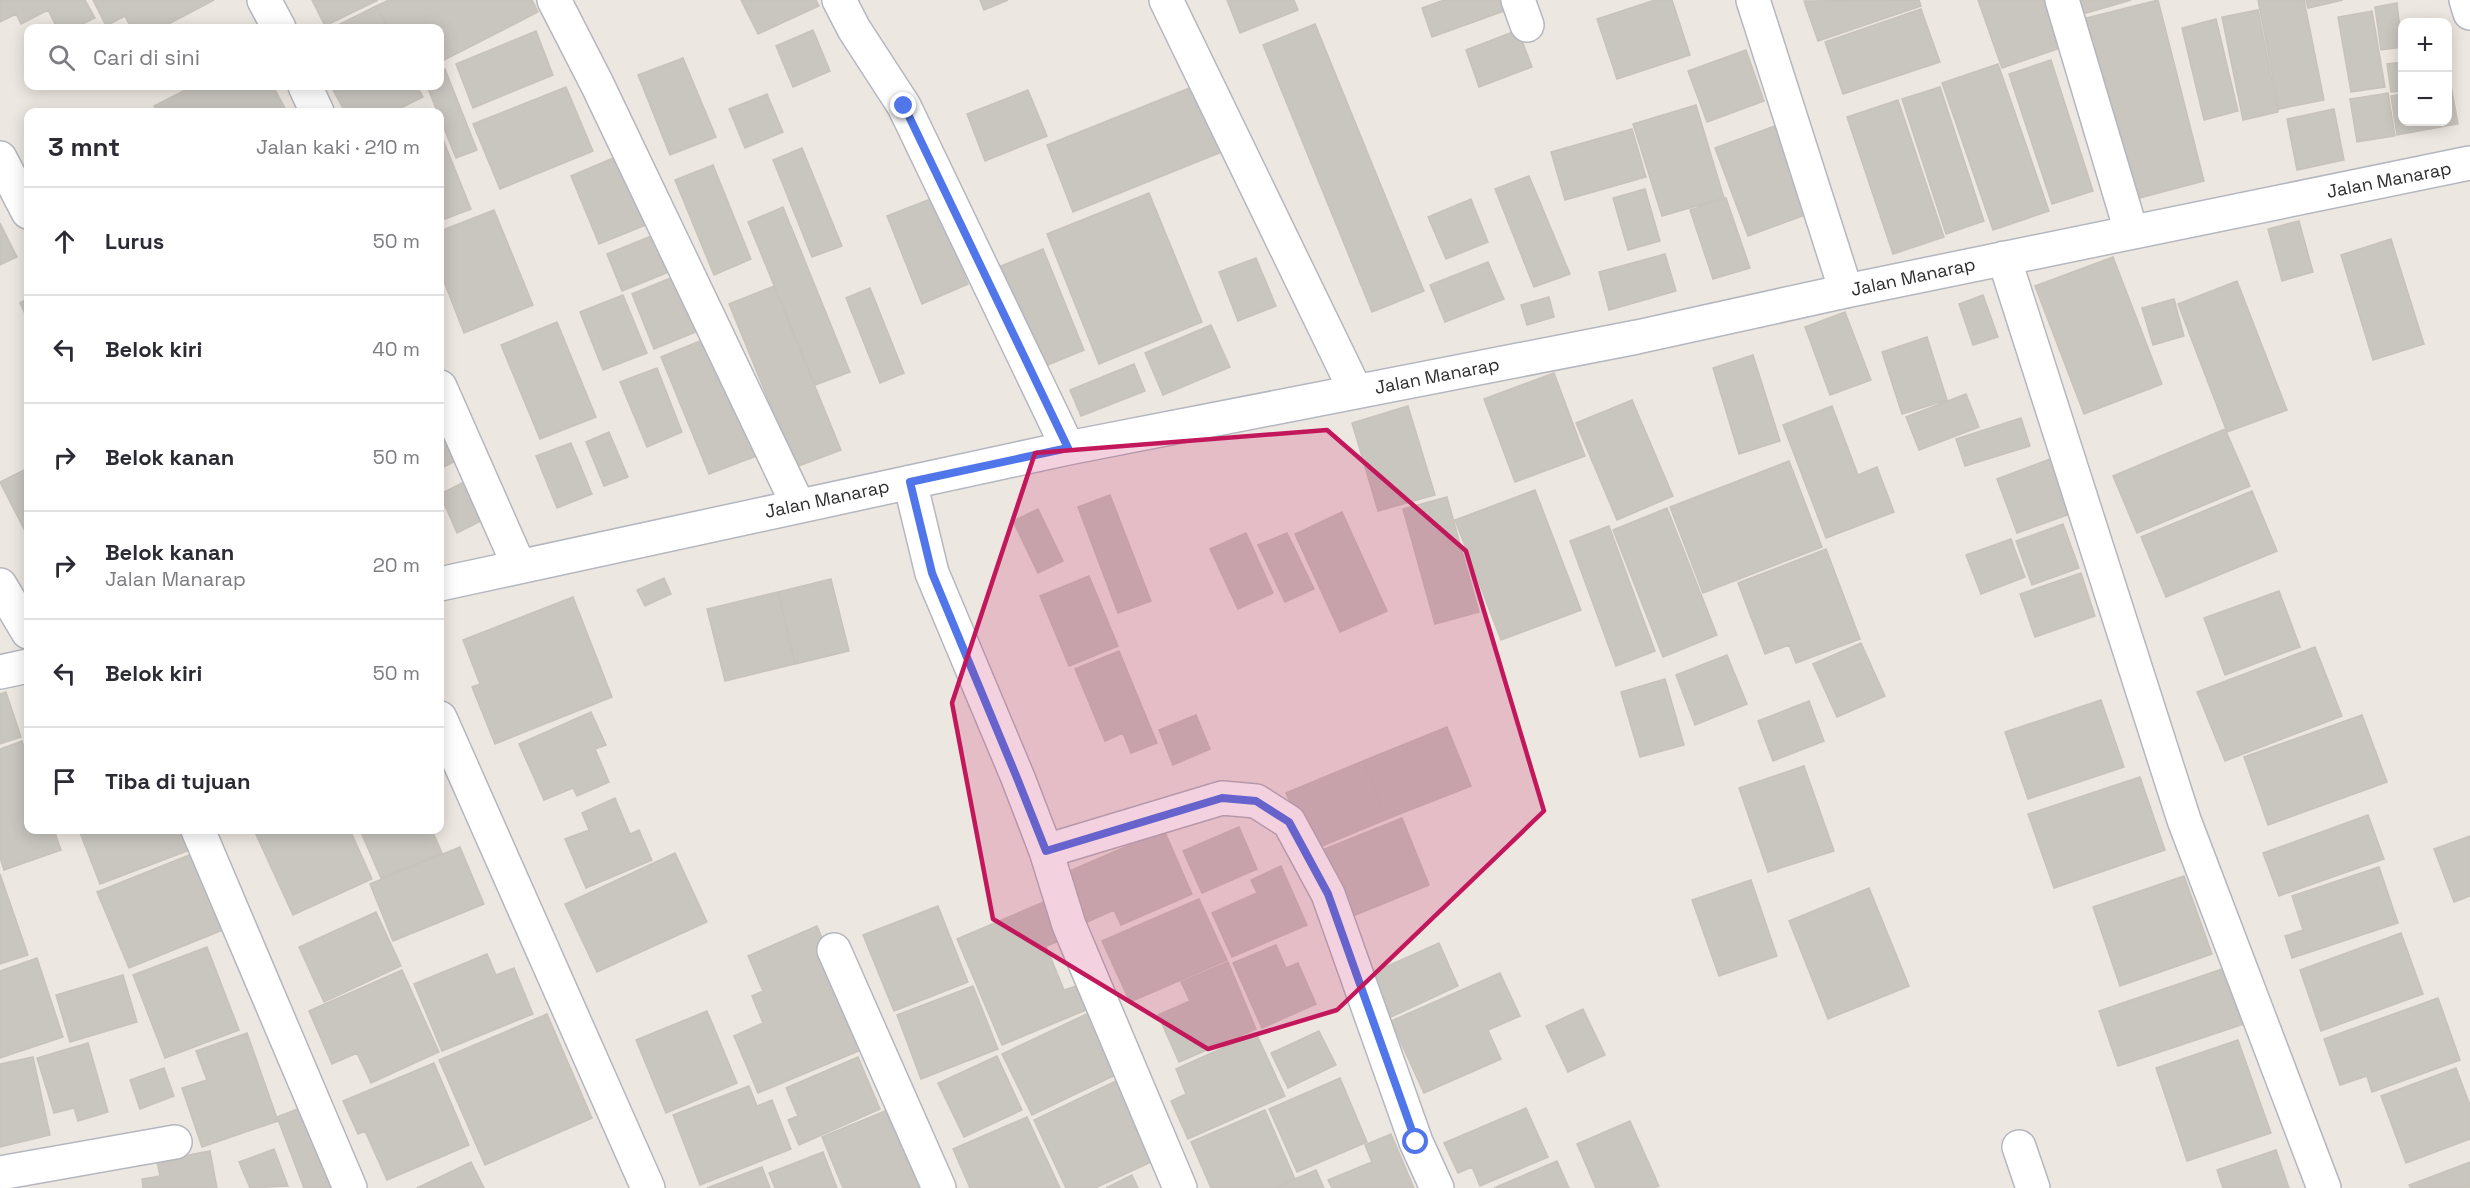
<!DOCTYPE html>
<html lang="id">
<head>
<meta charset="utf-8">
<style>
	body { margin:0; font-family:"Space Grotesk",sans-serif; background:#f7f7f7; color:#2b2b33 }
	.controls { position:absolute; right:18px; top:18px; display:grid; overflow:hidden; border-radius:12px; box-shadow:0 3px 15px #0003 }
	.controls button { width:54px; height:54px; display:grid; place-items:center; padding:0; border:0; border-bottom:2px solid #e1e1e2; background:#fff; color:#2b2b33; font:30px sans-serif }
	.stop { position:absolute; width:18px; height:18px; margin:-14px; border:4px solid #5076ea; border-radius:50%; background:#fff }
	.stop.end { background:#5076ea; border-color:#fff; box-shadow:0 2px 6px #0008 }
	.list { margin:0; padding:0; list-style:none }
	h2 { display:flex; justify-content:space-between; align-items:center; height:78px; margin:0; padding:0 24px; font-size:26px }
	h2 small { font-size:20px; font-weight:400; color:#7c7c81 }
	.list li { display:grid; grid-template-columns:39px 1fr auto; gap:18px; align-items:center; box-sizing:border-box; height:108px; padding:0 24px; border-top:2px solid #e1e1e2 }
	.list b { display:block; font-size:22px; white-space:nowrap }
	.list p { margin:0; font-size:20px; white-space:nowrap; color:#7c7c81 }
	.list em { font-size:20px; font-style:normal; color:#7c7c81 }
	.icon { flex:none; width:33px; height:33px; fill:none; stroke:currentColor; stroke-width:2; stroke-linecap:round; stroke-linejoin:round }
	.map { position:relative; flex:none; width:2470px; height:1188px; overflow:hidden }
	.search { position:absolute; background:#fff; box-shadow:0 3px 15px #0003; left:24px; top:24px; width:420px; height:66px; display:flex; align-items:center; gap:15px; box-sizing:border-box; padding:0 21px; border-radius:12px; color:#7c7c81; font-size:22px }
	.panel { position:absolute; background:#fff; box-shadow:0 3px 15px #0003; left:24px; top:108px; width:420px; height:726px; border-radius:12px }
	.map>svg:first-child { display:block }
</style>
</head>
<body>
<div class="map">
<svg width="2470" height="1188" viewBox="0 0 2470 1188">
	<rect width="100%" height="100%" fill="#ede7e1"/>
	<path fill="#c9c5bf" stroke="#c8c3ba" stroke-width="1.5" d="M0,0H85L95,18L74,28H57L48,10L21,24L16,14L0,22Z
		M93,0H214L161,28H131L125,16L106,26Z
		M312,0H378L325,26Z
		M389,0H532L538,12L440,62V28H388L376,6Z
		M741,0H816L819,6L758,34Z
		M980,0H1008L984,10Z
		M1227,0H1294L1298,10L1240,33Z
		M1444,0H1499L1504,11L1432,37L1422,8Z
		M1655,0H1672L1690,55L1617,79L1597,19Z
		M1919,0L1921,6L1818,41L1804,1Z
		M1978,0H2051L2066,46L2002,68Z
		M2079,0H2131L2083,14Z
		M2158,0L2204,181L2132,200L2086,18Z
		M2258,0H2304L2324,100L2279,109Z
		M2306,0H2343L2308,8Z
		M2397,3L2402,47L2381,50L2375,7Z
		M376,6L388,28H332Z
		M1921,9L1940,62L1843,94L1825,42Z
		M2258,10L2278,112L2243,120L2222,17Z
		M2372,11L2385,87L2351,92L2338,17Z
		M2216,19L2238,111L2204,120L2182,28Z
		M1315,24L1424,291L1372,312L1263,45Z
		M813,30L830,71L793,87L776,46Z
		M1518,30L1532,67L1479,87L1466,50Z
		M536,31L553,75L473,108L456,64Z
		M1746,50L1764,101L1707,122L1688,71Z
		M683,58L716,137L670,155L638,75Z
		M2051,60L2093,191L2052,204L2009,74Z
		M2402,62V91L2391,92L2387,64Z
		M1998,64L2049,211L1993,230L1942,83Z
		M445,69L477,150L456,158L427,86H440V71Z
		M1197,85L1224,151L1073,212L1047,145Z
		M193,86H273L287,112H158L154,106Z
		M331,86H417L423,97L393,112H345Z
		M2451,86L2458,124L2397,135L2391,96L2402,94V122H2448V87Z
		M566,87L593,151L500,189L473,124Z
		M1940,87L1984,221L1946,234L1902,99Z
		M1028,90L1047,136L985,161L967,114Z
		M2388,93L2395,136L2357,142L2350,99Z
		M767,94L783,132L745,148L729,109Z
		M1898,100L1944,237L1893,254L1847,117Z
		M1696,105L1724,198L1662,216L1633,124Z
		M2334,109L2344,160L2297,170L2287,119Z
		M1780,124L1813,212L1748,236L1715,148Z
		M1632,129L1646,177L1565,200L1551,152Z
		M440,132L471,209L440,221Z
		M802,148L842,246L812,257L773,160Z
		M625,153L653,222L599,244L571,176Z
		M713,165L751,259L714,275L675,180Z
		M1529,176L1570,274L1534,287L1495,189Z
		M1645,189L1660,241L1628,250L1613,198Z
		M1149,193L1202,322L1099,364L1047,234Z
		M933,198L968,284L922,304L887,216Z
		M1726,198L1750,268L1713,279L1690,210Z
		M1471,199L1488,242L1446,259L1428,217Z
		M783,207L850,372L815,385L748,222Z
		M494,210L533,305L464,333L440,271V231Z
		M2299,221L2313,272L2282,281L2268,229Z
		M0,223L17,257L0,265Z
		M666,230L681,267L622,291L607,254Z
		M2391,239L2424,344L2373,360L2341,255Z
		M1043,249L1084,350L1043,367L1001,266Z
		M1665,254L1676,291L1609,310L1599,272Z
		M2113,257L2162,384L2084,414L2035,286Z
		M1256,258L1276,306L1238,321L1219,272Z
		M1488,262L1504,299L1445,322L1430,285Z
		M680,274L703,329L654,349L632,294Z
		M2237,281L2287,410L2227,432L2178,304Z
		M774,286L841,450L796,467L729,304Z
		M870,288L904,373L880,383L846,298Z
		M623,295L647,353L603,370L580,312Z
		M1983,295L1998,337L1973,345L1959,304Z
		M1549,297L1554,317L1527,325L1521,305Z
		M28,298V320L20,303Z
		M2174,299L2184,336L2153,345L2142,308Z
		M1845,312L1871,380L1830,395L1805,327Z
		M557,322L596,417L540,439L501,345Z
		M1211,325L1230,367L1163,395L1145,353Z
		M712,336L759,455L709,474L661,357Z
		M1927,337L1947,400L1902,414L1882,352Z
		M1753,355L1780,441L1739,454L1713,368Z
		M1134,364L1145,391L1081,416L1070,390Z
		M657,368L682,432L647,447L620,382Z
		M1554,373L1585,456L1515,482L1484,399Z
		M1966,394L1979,427L1919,450L1906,417Z
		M1632,400L1673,496L1617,520L1576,423Z
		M440,405L465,456L440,469Z
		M1408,406L1435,495L1378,511L1352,423Z
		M1832,406L1858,475L1877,467L1894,512L1826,538L1783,425Z
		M2021,418L2030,446L1965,466L1956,439Z
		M2225,429L2250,486L2137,533L2113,476Z
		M609,432L628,477L604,486L586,442Z
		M571,443L592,494L557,508L536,456Z
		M2050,459L2070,514L2017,533L1997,479Z
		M1789,461L1822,547L1703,593L1670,507Z
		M28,468V531L26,533L0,482Z
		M462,483L481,521L457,533L440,494Z
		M1535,490L1581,610L1501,640L1455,520Z
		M2252,491L2277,551L2166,597L2141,537Z
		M1110,495L1151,601L1118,613L1078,507Z
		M1447,497L1479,612L1435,624L1403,509Z
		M1667,508L1717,635L1663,657L1613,530Z
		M1038,509L1063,561L1038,573L1013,521Z
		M1342,512L1387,611L1340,632L1295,534Z
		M2063,524L2079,568L2032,585L2016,541Z
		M1609,526L1655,651L1616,666L1570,541Z
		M1246,533L1273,593L1238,609L1210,549Z
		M1287,533L1314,589L1285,602L1258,545Z
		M2011,539L2025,577L1981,594L1966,555Z
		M1826,549L1860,639L1796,663L1789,645L1765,654L1738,583Z
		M2081,573L2095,616L2035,637L2020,594Z
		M1089,576L1118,646L1069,666L1040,596Z
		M664,578L671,594L645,606L637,590Z
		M831,579L849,651L795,664L778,592Z
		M2279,591L2300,647L2225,675L2204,618Z
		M778,592L795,664L725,681L707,609Z
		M573,597L612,697L495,744L472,687L480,684L463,640Z
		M1861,643L1885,696L1837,717L1813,664Z
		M2315,647L2342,716L2225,761L2197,692Z
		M1119,651L1157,743L1131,753L1123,733L1105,741L1075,669Z
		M1727,655L1747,704L1695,725L1676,675Z
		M1665,679L1684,745L1640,757L1621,692Z
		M6,692L21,737L0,744V694Z
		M2101,700L2124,767L2028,799L2005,732Z
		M1809,701L1824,741L1773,761L1758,721Z
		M591,712L606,745L595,749L609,782L577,796L573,788L544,800L519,744Z
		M1196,715L1210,749L1173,765L1159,730Z
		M2362,715L2387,782L2268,825L2244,757Z
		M1447,727L1471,786L1387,819L1363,761Z
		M22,741L28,759V830H54L61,850L4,870L0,858V749Z
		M1363,761L1387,819L1310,851L1286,793Z
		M1804,766L1834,851L1768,872L1739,788Z
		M2140,777L2165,850L2054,888L2028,814Z
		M615,798L630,834L639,830L652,860L586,888L565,839L589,830L582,813Z
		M2368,815L2384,859L2279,896L2263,853Z
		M1402,818L1429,885L1343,920L1315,853Z
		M1239,827L1257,869L1202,893L1183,851Z
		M79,830H188L195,848L100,884Z
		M254,830H350L372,879L293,915Z
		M360,830H432L442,853L381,878Z
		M1164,830L1192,894L1121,925L1114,910L1085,923L1063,874Z
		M2470,836V896L2454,902L2434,849Z
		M460,847L484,904L393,941L370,884Z
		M204,849L235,925L129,968L97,892Z
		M675,853L707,922L597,972L565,904Z
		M1281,866L1307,925L1232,957L1212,913L1257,893L1251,880Z
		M2379,867L2398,923L2292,958L2285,936L2303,930L2292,896Z
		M0,874L28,955L0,964Z
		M2184,876L2212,954L2120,986L2093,907Z
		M1751,880L1777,956L1719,976L1692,900Z
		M1869,888L1909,986L1828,1019L1789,921Z
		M1199,899L1227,960L1130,1002L1102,941Z
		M1046,901L1062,940L1046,946L1064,990L1076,986L1086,1010L1002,1045L957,939Z
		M938,906L968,982L894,1011L863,935Z
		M376,912L401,966L324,1002L299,947Z
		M817,926L868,1047L758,1093L734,1036L763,1023L752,996L763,991L748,956Z
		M2401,933L2423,994L2321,1031L2300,970Z
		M1439,943L1458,986L1389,1018L1370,974Z
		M1276,945L1286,968L1298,963L1316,1004L1262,1028L1233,963Z
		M207,947L239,1030L165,1058L133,975Z
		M487,954L496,975L514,968L533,1014L442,1051L414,984Z
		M37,958L63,1037L0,1058V971Z
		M1228,962L1256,1029L1179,1062L1158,1015L1190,1001L1181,982Z
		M2231,966L2250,1022L2118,1066L2099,1011Z
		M402,970L439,1052L371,1083L357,1053L332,1064L309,1011Z
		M1500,973L1520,1016L1488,1030L1501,1059L1424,1093L1391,1021Z
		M123,975L137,1022L70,1042L56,995Z
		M973,986L998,1049L921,1079L897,1015Z
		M2438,998L2460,1060L2372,1092L2367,1076L2340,1085L2324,1039Z
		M1583,1009L1605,1055L1568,1072L1546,1026Z
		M707,1011L737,1083L666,1113L636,1040Z
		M1093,1011L1122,1072L1032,1115L1002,1054Z
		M547,1014L592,1118L485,1165L439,1060Z
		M1319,1031L1336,1065L1288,1088L1271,1053Z
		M247,1033L278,1121L202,1147L182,1088L207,1080L196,1051Z
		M1256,1033L1285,1096L1188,1139L1171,1101L1186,1094L1176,1069Z
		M2238,1040L2271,1133L2187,1161L2156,1068Z
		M88,1043L108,1112L78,1121L74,1108L54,1113L37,1058Z
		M997,1056L1022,1110L964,1137L938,1083Z
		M33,1057L50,1135L0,1147V1064Z
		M858,1057L880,1109L799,1145L788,1120L798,1116L786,1088Z
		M434,1063L469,1145L387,1180L365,1131L358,1134L343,1101Z
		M164,1068L174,1096L140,1109L130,1080Z
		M2456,1068L2470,1105V1139L2406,1163L2381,1096Z
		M1122,1078L1160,1158L1095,1188H1066L1034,1120Z
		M1340,1078L1367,1142L1297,1172L1269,1109Z
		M749,1086L757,1106L772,1100L791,1149L700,1185L673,1115Z
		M313,1103L346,1188H304L277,1117Z
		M1526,1108L1548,1157L1480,1186L1472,1167L1458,1173L1444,1143Z
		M890,1109L923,1188H843L822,1137Z
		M1265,1110L1295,1179L1275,1188H1211L1191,1142Z
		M1027,1117L1060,1188H970L953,1149Z
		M1630,1121L1659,1186L1653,1188H1596L1577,1144Z
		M1391,1134L1414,1188H1332L1328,1180L1372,1162L1365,1145Z
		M274,1149L288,1186L250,1188L239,1162Z
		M2276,1150L2289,1188H2223L2217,1170Z
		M210,1151L217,1188H143L142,1179L160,1176L157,1161Z
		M823,1152L837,1188H775L769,1173Z
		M1557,1161L1569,1188H1494Z
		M471,1162L484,1188H417Z
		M2470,1162V1188H2411L2409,1185Z
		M762,1167L770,1188H707Z
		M1316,1170L1324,1188H1275L1295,1179Z
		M1132,1175L1138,1188H1106Z"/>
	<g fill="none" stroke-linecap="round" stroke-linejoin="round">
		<defs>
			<path id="minor" d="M264,0L279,28
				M554,0L597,84L798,505
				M839,0L854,29L904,106L1068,448
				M1166,0L1356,392
				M1518,0L1527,25
				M1753,0L1846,291
				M2062,0L2131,231
				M2466,0L2470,13
				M305,86L317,112
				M0,158L28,212
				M2004,258L2184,820L2324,1188
				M440,387L519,566
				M910,482L932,573L1018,778L1046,851L1222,798L1256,801L1289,822L1328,894L1416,1142L1437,1188
				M440,584L1068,448L1637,337L1846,291L2470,163
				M0,585L28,632
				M0,672L28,666
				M440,718L648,1188
				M198,830L350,1188
				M1046,851L1069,925L1180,1188
				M834,950L939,1188
				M2019,1147L2033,1188
				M0,1173L175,1142"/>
		</defs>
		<use href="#minor" stroke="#b4b7bf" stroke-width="36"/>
		<use href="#minor" stroke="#fff" stroke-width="33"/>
	</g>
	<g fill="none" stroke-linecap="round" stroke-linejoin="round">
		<path stroke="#5076ea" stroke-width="8" d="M904,106L1068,448L910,482L932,573L1017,778L1046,851L1222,798L1256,801L1289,822L1328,894L1416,1142"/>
	</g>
	<path fill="#c2185b" fill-opacity="0.2" stroke="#c2185b" stroke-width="4.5" stroke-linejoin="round" d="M1327,430L1466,551L1544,811L1337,1010L1208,1049L993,919L952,703L1035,453Z"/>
	<g text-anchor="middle" stroke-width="4.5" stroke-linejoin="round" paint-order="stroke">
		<g font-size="18" fill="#2d2d2d" stroke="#fff">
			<text transform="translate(2389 180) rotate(-11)" y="6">Jalan Manarap</text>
			<text transform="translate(1913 277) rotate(-12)" y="6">Jalan Manarap</text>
			<text transform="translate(1437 376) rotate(-11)" y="6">Jalan Manarap</text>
			<text transform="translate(827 499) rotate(-12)" y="6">Jalan Manarap</text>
		</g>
	</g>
</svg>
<div class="controls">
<button>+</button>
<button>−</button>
</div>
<div class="stop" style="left:1416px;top:1142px"></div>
<div class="stop end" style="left:904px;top:106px"></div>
<div class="search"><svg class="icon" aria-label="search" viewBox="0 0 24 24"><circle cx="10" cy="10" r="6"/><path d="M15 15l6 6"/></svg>Cari di sini</div>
<section class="panel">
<h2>3 mnt<small>Jalan kaki · 210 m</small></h2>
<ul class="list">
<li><svg class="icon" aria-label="ahead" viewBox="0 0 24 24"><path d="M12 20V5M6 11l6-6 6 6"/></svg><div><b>Lurus</b></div><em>50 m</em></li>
<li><svg class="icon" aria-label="left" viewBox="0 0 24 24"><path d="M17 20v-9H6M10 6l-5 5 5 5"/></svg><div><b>Belok kiri</b></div><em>40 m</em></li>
<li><svg class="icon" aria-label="right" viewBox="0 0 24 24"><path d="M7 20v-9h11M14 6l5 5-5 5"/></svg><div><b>Belok kanan</b></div><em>50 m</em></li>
<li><svg class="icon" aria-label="right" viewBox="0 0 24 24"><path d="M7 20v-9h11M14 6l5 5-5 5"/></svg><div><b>Belok kanan</b><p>Jalan Manarap</p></div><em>20 m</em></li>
<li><svg class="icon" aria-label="left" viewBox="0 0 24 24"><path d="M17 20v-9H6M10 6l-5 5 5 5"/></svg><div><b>Belok kiri</b></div><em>50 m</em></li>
<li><svg class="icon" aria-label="arrive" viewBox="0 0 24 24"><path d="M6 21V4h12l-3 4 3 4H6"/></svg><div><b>Tiba di tujuan</b></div></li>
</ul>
</section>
</div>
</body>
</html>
